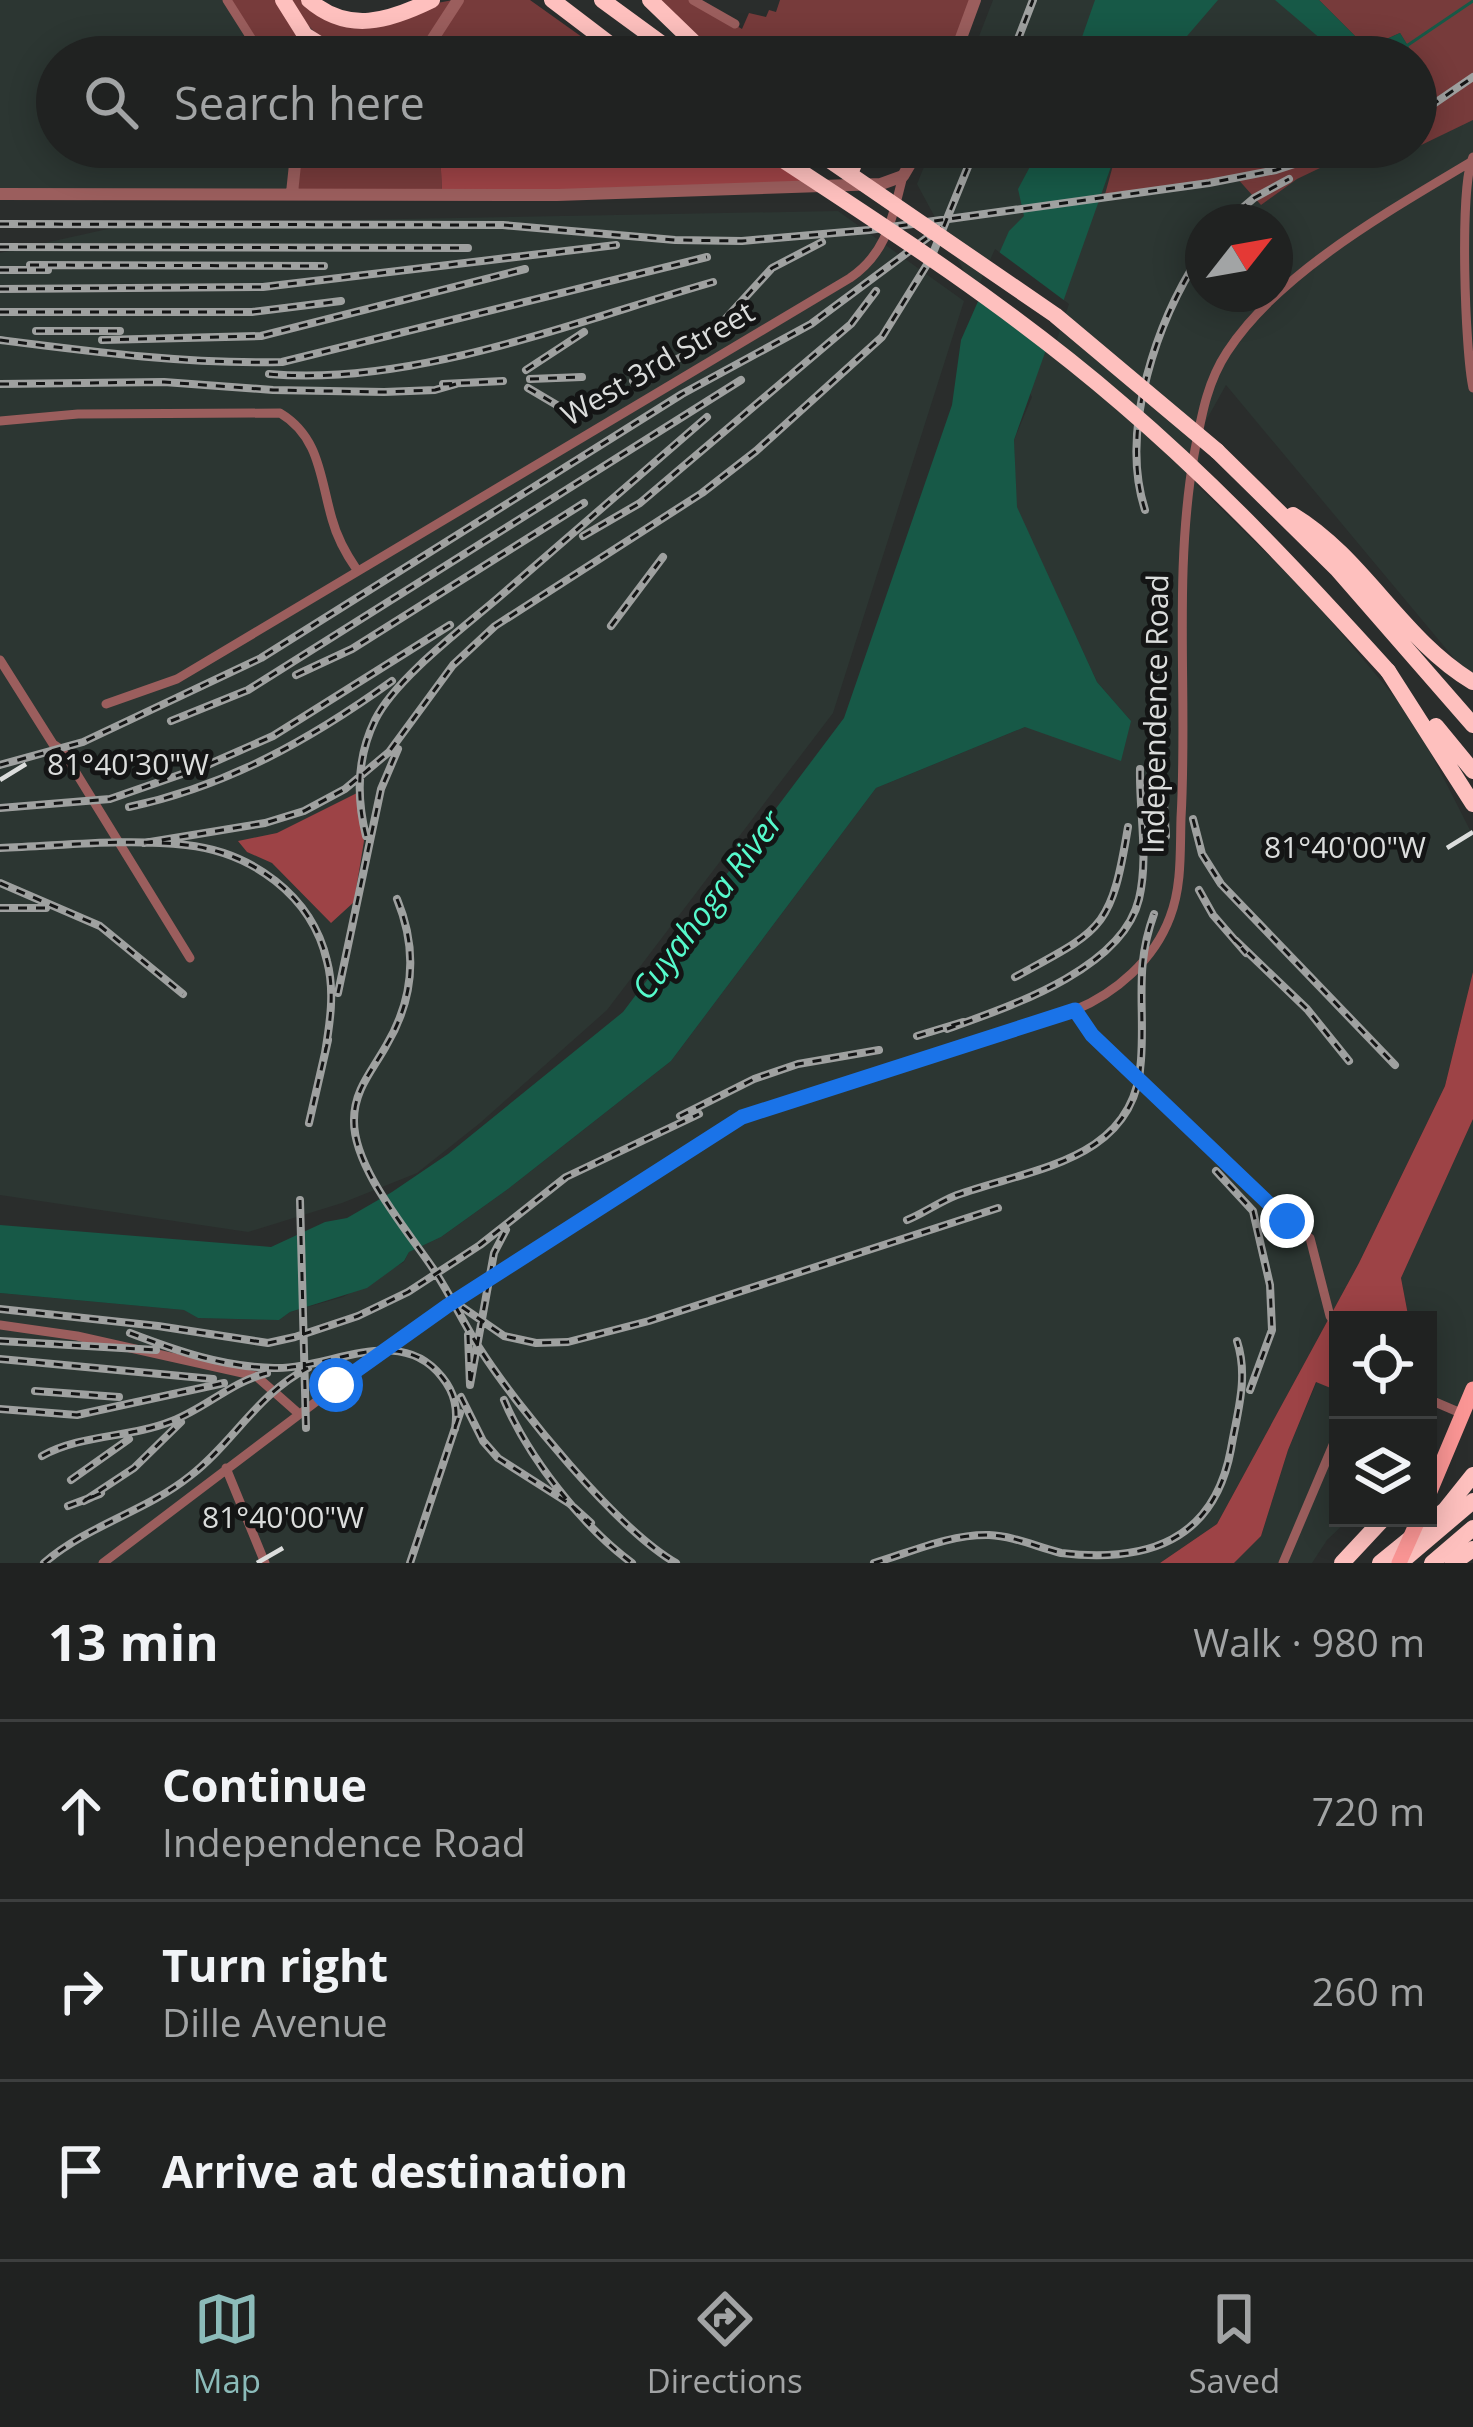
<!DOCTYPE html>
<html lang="en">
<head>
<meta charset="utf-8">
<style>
	body { margin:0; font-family:"Open Sans",sans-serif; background:#282a2a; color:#f1f3f6 }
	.controls { position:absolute; right:36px; bottom:36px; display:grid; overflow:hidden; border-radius:0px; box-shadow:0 6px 30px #0003 }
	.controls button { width:108px; height:108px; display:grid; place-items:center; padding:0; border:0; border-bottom:3px solid #3d3f3f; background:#202221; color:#f1f3f6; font:60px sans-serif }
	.compass { position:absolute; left:1185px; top:204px; width:108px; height:108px; border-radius:50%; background:#202221; box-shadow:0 6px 30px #0003; rotate:59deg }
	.stop { position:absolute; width:36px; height:36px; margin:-27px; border:9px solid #1a73e8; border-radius:50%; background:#fff }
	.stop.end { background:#1a73e8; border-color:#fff; box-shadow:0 3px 12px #0008 }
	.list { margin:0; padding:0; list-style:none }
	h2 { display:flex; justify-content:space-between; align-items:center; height:156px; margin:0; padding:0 48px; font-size:51px }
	h2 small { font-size:39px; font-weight:400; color:#a2a4a5 }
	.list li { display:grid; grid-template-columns:78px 1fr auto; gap:36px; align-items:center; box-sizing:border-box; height:180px; padding:0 48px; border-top:3px solid #3d3f3f }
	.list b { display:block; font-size:45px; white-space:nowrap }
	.list p { margin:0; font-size:39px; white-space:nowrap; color:#a2a4a5 }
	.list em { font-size:39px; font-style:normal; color:#a2a4a5 }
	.icon { flex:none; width:66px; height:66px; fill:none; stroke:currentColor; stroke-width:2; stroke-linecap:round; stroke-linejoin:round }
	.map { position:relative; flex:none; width:1473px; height:1563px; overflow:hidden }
	.search { position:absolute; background:#202221; box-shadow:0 6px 30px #0003; left:36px; right:36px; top:36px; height:132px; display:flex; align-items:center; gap:30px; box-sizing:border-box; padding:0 42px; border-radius:66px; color:#a2a4a5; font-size:45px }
	.sheet { height:696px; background:#202221 }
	nav { display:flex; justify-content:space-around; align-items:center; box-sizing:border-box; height:168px; border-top:3px solid #3d3f3f; background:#202221; font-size:33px; color:#a2a4a5 }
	nav a { display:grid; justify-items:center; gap:6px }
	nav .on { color:#8bbbb9 }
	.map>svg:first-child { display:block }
</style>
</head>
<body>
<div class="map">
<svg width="1473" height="1563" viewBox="0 0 1473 1563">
	<rect width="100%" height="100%" fill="#2a2d2c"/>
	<path fill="#2c3632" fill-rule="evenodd" d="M0,0H227L263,57H57V147H309L292,193L0,194Z
		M993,0H1473V681L1226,385L1203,426L1197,485L1310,596L1414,720L1473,836V972L1445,1086L1359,1263L1217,1524L1160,1563H0V1293L185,1310L198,1318L279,1320L290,1312L343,1297L404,1262L409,1252L441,1237L508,1189L671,1061L876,788L1025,727L1131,721L1097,682L1016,507L1014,440L1032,397L917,184L932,147H1416V57H971ZM1203,222H1275V294H1203Z
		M838,211L964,301L833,713L607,1010L480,1123L417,1173L342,1203L248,1232L0,1195V253L130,224Z
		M1473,1119V1389L1463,1414L1441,1405L1428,1375V1320H1409L1401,1278Z
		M1317,1381L1338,1391V1518H1350L1327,1540L1312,1563H1234L1261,1536L1288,1450Z"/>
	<path fill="#773b3b" d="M227,0H275L299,36L327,57H263Z
		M288,0H304L337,22L453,0L416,57C355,57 324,54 288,0Z
		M458,0H530L610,57H421Z
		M651,0H693L742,29L749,13L766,17L769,10L776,12L780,0H975L954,57H722Z
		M1319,0H1473V120L1413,149L1417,61L1400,33L1382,41L1359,40Z
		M309,147H440L442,194L292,193L291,174Z
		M1118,147H1364L1297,179L1261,205L1236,177L1104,198Z"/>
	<path fill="#9d4346" d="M440,147H753L816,187L442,194Z
		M357,793L364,841L354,902L331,923L272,863L247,852L238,841L277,833Z
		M1473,972V1119L1401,1278L1409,1320H1338V1391L1316,1382L1288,1450L1261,1536L1234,1563H1160L1217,1524L1359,1263L1445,1086Z"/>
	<path fill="#175947" d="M1095,0H1218L1169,57H1075Z
		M1275,0H1319L1359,40L1382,41L1400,33L1415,57H1342Z
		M1048,147H1118L1014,440L1017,507L1097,682L1131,721L1121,761L1025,727L876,788L671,1061L508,1189L441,1237L409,1252L404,1261L367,1288L290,1312L279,1320L198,1318L184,1310L0,1293V1225L271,1247L325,1222L347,1218L392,1192L448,1154L623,1012L844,718L952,405L961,340L1009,231L1024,216L1018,189L1033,161Z"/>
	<path fill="#2a2d2c" d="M995,249L1069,304L1052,354L974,296Z"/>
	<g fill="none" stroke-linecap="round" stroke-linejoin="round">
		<path stroke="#175947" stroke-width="3" d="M1405,47L1473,1"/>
		<path stroke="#9b5e5d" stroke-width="9" d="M227,0L263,57
			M693,0L735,24
			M1473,157C1459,186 1465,352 1473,388
			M0,421L78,414L280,413C320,437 320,478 332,519C337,538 346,554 357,570
			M0,660L53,744L62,750L190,958
			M106,704L177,679L850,278C888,252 892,217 903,176
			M1075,1010L1092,1035L1287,1221L1310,1238L1330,1316L1338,1328
			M0,1325L77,1336L256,1376L298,1413
			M1428,1399L1463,1414
			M226,1468L265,1563
			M103,1563L399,1339L742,1116L1075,1010C1116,993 1154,960 1170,917C1182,886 1180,851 1181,818C1188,696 1173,576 1194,455C1201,419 1206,384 1227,352C1278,273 1389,211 1469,163
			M1283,1563L1333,1445L1338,1447"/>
		<path stroke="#9b5e5d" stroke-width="12" d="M421,57L458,0
			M954,57L975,0
			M292,193L296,155L302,150L323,147
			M0,194L557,195L881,184L903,176L920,147"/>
		<path stroke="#fb9695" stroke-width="15" d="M1428,1496L1473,1389"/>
		<path stroke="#fec0be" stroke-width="16" d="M283,0L305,35L340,57
			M309,0C348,34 389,21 432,0
			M552,0L627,57
			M602,0L680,57
			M650,0L709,57
			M826,147L853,167
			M1217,451L1337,569L1473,725
			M1293,515C1364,558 1402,640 1473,682
			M1388,671L1473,804
			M1436,726L1473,771
			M1342,1563L1384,1518
			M1380,1563L1445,1510L1473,1475
			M1400,1563L1473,1501
			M1432,1563L1473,1528
			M1453,1563L1473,1549"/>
		<defs>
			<path id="rail" d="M1011,57L1033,0
				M1416,116L1473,77
				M1226,222L1254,198L1289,179
				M0,224L503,225L675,240L742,241L869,230L1209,183L1276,170L1347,147
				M0,247L468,248
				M30,265L324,266
				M0,270H48
				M0,289L263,287L616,245
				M0,312H252L341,301
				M36,331H120
				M0,340C94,352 186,364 282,362L707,257
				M102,340L261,336L525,269
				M526,370L584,332
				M269,374C412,387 576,321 713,282
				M530,379L582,377
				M633,381L699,348L772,268L822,242
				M0,384L164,382L273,390L384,392L435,390L456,384
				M443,384L503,381
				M528,388L572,414
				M1145,510C1119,429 1157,319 1203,251
				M583,536L640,503L851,324L876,291
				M611,626L663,557
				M296,675L352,649L584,503
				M1156,679L1166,836
				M171,721L248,690L741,380
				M0,765L83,742L261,658L682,394L811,324L943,226
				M129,807C228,786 311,739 392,681
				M0,808L110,799L205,766L273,736L450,625
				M1193,819L1202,854L1221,884L1395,1065
				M366,836C356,796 357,757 375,720C395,679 463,628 498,598C568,538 637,477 707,417
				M144,843L265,823L304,811L345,789L389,752L453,665L495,626L702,493L756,451L882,337L931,258L976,147
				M0,848C61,846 125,838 186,845C251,852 312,895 327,961C335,991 330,1023 325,1053
				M0,883L100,926L183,994
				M1199,890L1213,915L1246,953
				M397,899C418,950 414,999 386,1046C372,1071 354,1090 354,1120C353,1168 408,1231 434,1270C451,1296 464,1324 480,1349C517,1407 618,1530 676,1563
				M0,908H46
				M1235,940L1307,1009L1349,1061
				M1015,977C1103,929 1111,930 1128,827
				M338,993L381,789L398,749
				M947,1029C1008,1007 1122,970 1139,899C1149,856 1139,812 1140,769
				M917,1036L963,1022
				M680,1116L754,1079L798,1064L879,1050
				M309,1123L328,1040
				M1216,1171L1253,1211L1270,1285L1272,1330L1250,1390
				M300,1200L306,1428
				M907,1220C924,1213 939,1202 957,1195C1033,1168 1136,1161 1141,1060C1145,1004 1134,969 1154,914
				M462,1307L504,1336L536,1343L568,1342L649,1321L998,1208
				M0,1309L158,1326L268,1343L295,1337L358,1316L408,1292L480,1245L566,1177L699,1114
				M130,1333C177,1351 223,1367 274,1368C329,1370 399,1322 442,1377C455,1393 458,1409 455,1429
				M468,1335L470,1385L494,1253L506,1230
				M0,1341L156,1350
				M0,1359L213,1379
				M35,1391L119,1397
				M461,1397L483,1441L498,1458L570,1504L591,1523
				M504,1400C528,1457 582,1526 632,1563
				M0,1409L77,1415L224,1383
				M42,1456C81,1434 130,1438 172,1421C206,1408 231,1382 267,1373
				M71,1480L129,1439
				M68,1506L100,1494L101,1493L84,1501L134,1468L181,1422
				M44,1563C88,1525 145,1512 190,1476C233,1443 257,1394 308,1368
				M410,1563L460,1413
				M874,1563C911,1552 950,1534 989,1535C1014,1536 1037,1547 1061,1553C1147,1563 1214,1541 1231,1449C1237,1413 1249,1378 1237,1341"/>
		</defs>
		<use href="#rail" stroke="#9fa1a0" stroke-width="8"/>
		<use href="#rail" stroke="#141515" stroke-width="3" stroke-dasharray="9" stroke-linecap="butt"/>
		<path stroke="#fb9695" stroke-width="15" d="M1399,1563L1419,1518"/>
		<path stroke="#fec0be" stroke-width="16" d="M763,147C886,227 1011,308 1122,404C1218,486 1303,577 1388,671
			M810,147L1055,315L1217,451"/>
	</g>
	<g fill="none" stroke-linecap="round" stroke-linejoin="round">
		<path stroke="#1a73e8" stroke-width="15" d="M336,1385L447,1306L742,1117L1075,1010L1092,1035L1287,1221"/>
	</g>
	<path fill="none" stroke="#dbdddc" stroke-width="4.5" d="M0,780L26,764M1447,848L1473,832M257,1563L283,1548"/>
	<g text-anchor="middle" stroke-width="10" stroke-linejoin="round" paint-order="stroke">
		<g font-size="30" fill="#dbdddc" stroke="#141515">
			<text transform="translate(658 364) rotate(-30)" y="10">West 3rd Street</text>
			<text transform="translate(1156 714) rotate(-89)" y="10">Independence Road</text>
		</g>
		<g font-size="33" font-style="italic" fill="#56facc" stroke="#141515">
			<text transform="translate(707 905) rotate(-53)" y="12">Cuyahoga River</text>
		</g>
	</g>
	<g font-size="30" text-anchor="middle" fill="#dbdddc" stroke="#141515" stroke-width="10" stroke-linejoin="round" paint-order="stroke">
		<text x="128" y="775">81°40'30"W</text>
		<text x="1345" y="858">81°40'00"W</text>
		<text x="283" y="1528">81°40'00"W</text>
	</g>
</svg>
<div class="controls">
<button><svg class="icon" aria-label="locate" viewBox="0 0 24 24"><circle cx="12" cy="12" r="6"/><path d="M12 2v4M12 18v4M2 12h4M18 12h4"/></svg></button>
<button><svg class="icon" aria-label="layers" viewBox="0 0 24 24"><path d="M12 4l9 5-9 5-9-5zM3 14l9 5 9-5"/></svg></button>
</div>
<svg class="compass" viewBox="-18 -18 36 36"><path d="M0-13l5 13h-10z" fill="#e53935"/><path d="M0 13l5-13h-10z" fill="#a2a4a5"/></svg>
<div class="stop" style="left:336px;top:1385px"></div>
<div class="stop end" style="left:1287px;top:1221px"></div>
<div class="search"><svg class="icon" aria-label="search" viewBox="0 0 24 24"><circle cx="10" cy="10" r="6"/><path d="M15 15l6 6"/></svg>Search here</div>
</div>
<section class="sheet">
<h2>13 min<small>Walk · 980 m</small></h2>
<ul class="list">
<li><svg class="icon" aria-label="ahead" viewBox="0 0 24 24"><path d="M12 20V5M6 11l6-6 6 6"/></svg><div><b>Continue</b><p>Independence Road</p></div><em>720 m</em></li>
<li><svg class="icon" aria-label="right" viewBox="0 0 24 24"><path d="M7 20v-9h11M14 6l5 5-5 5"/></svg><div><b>Turn right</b><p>Dille Avenue</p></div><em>260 m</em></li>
<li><svg class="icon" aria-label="arrive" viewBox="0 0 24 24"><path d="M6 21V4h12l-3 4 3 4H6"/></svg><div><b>Arrive at destination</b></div></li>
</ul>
</section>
<nav>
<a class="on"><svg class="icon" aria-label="map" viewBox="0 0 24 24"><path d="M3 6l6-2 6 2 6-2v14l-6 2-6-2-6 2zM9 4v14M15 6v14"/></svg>Map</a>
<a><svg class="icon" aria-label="directions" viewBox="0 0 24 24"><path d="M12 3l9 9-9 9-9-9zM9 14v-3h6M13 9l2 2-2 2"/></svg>Directions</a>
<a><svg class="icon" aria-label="saved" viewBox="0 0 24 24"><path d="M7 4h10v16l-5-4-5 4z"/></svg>Saved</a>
</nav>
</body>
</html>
